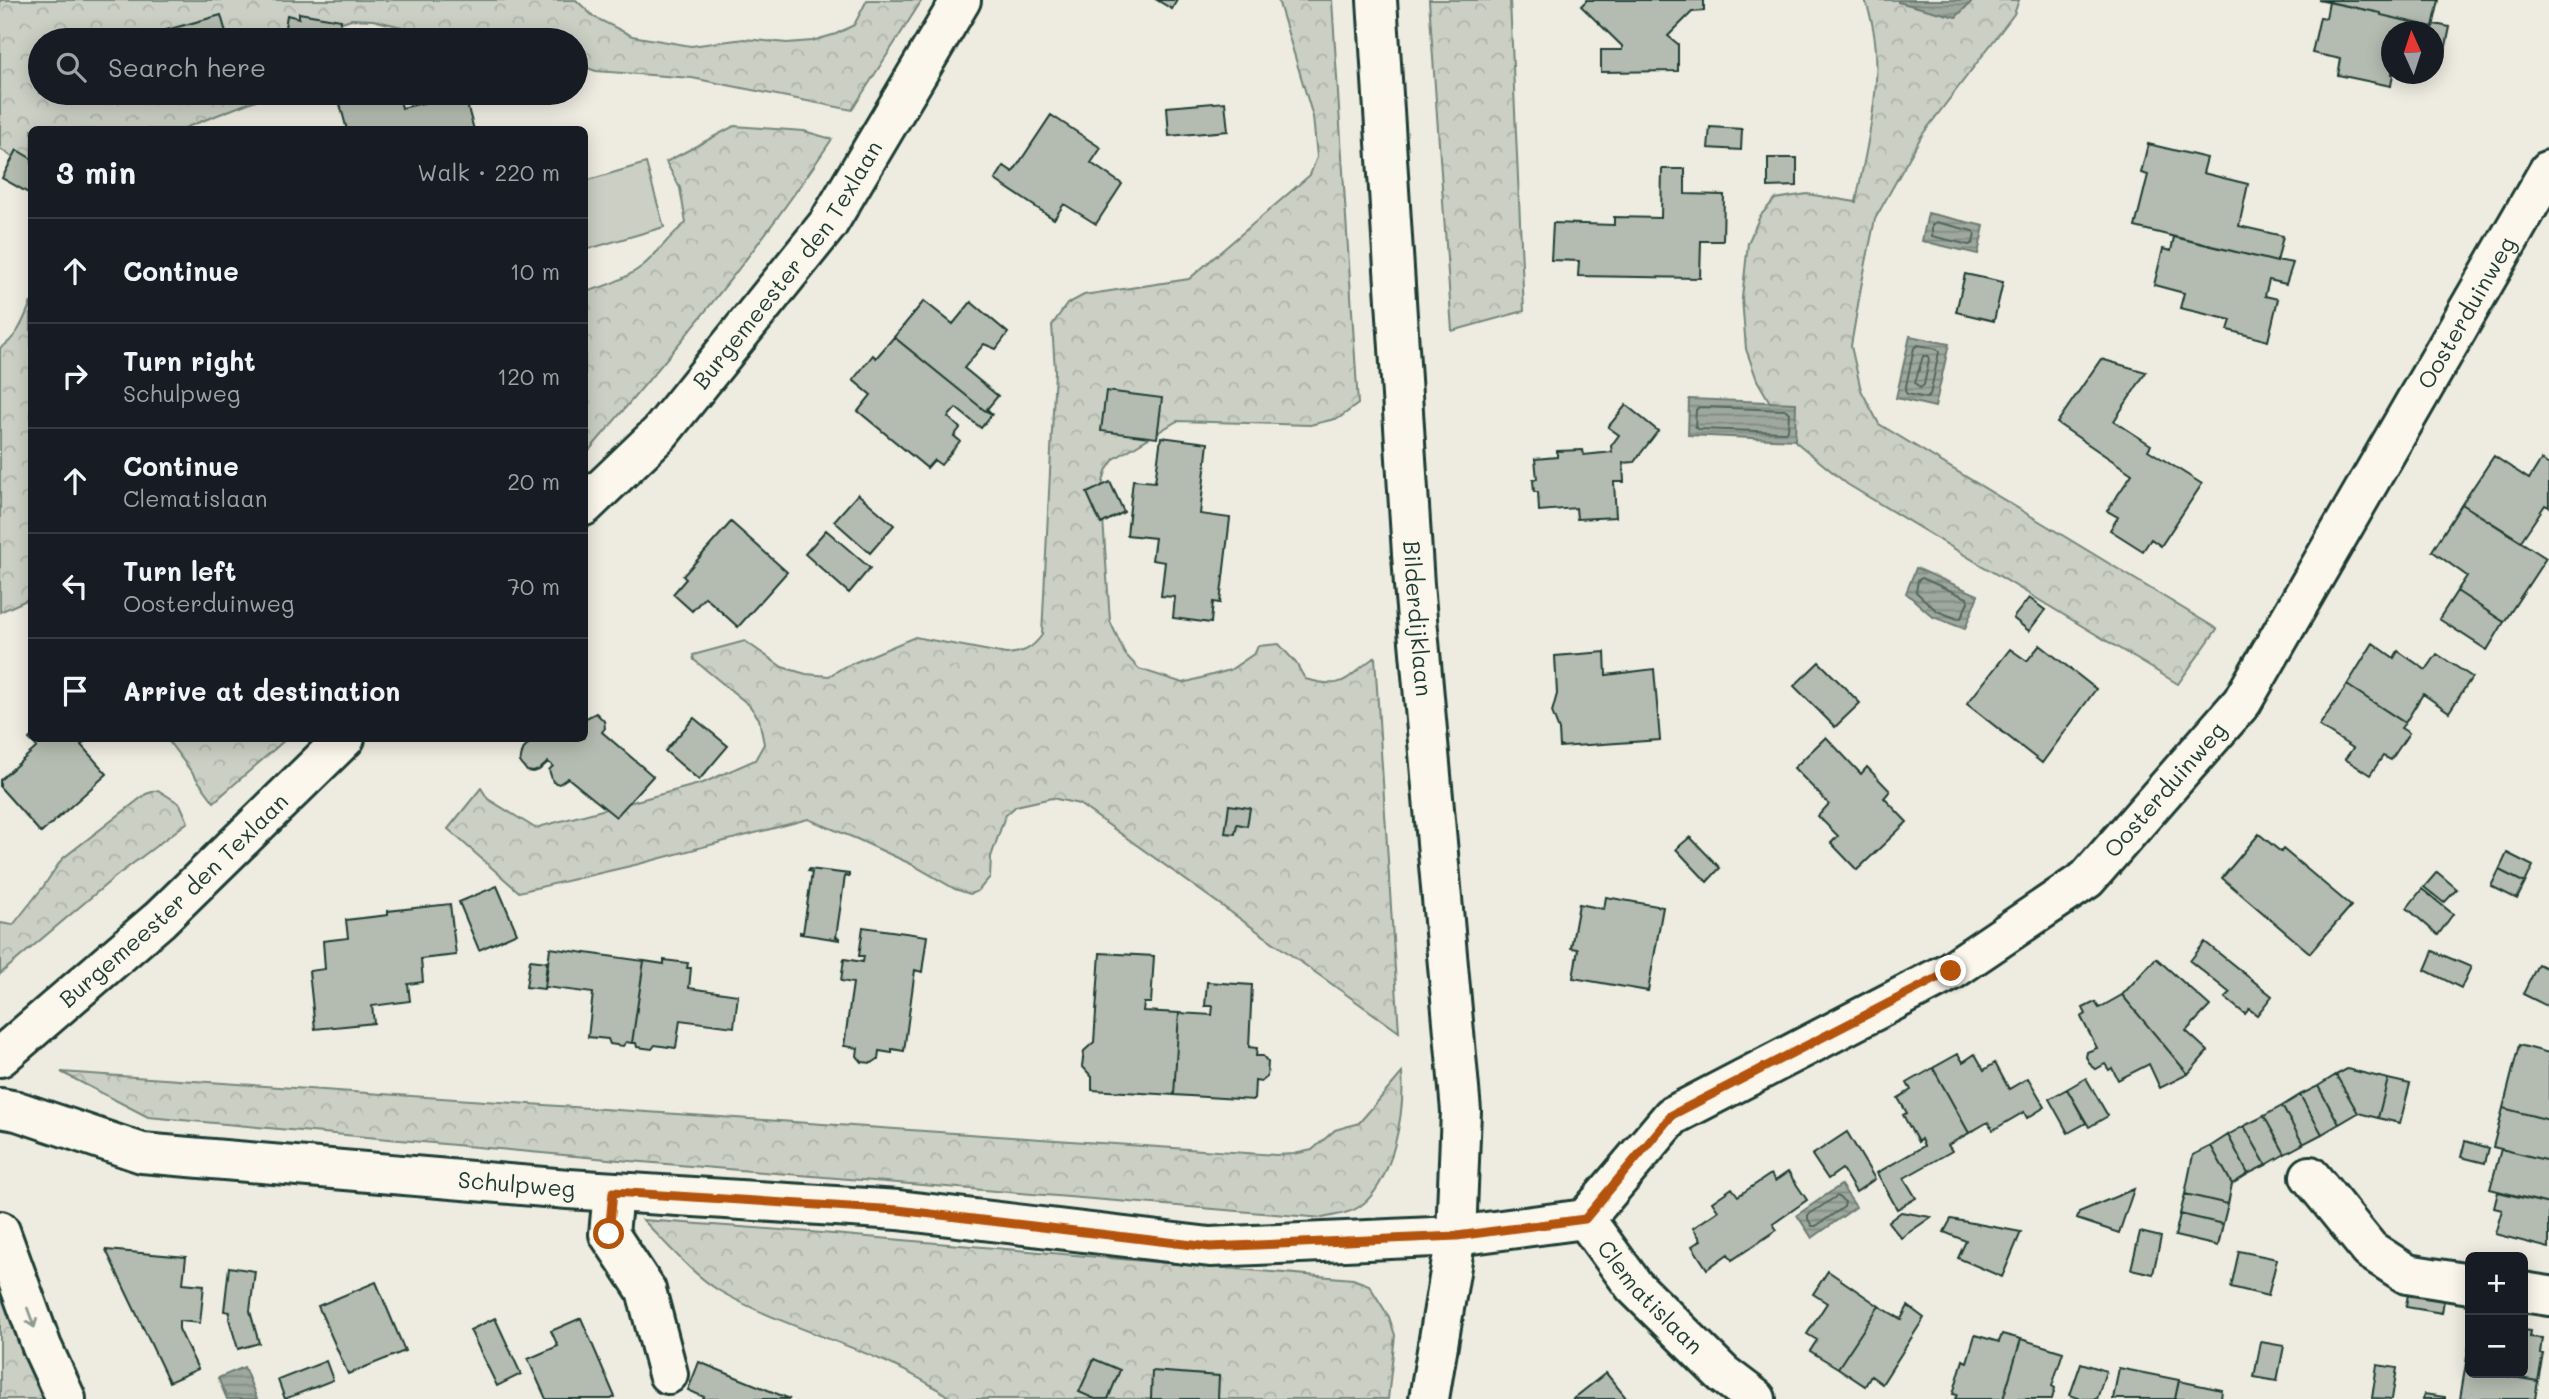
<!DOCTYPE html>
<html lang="en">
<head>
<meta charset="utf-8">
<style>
	body { margin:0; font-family:Mali,sans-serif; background:#242831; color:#f1f3f6 }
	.controls { position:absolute; right:21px; bottom:21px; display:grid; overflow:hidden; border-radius:10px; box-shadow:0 4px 18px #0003 }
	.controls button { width:63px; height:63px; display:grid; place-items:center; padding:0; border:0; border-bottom:2px solid #363941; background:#171b24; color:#f1f3f6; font:35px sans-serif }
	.compass { position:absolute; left:2381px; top:21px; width:63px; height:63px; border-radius:50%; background:#171b24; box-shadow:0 4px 18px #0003; rotate:357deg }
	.stop { position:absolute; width:21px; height:21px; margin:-16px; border:5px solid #b45309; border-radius:50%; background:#fff }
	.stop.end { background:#b45309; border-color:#fff; box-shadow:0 2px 7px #0008 }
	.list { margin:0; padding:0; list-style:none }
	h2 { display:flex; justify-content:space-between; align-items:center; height:91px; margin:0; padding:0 28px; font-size:30px }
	h2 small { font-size:23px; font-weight:400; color:#9ea1a6 }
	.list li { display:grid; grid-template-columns:46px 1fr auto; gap:21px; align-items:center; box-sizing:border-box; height:105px; padding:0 28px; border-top:2px solid #363941 }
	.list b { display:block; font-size:26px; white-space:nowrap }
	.list p { margin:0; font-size:23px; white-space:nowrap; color:#9ea1a6 }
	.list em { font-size:23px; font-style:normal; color:#9ea1a6 }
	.icon { flex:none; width:38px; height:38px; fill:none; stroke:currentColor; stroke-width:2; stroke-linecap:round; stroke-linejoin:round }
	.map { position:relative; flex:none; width:2549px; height:1399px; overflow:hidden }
	.search { position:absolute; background:#171b24; box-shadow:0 4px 18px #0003; left:28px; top:28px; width:560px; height:77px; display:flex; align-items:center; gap:18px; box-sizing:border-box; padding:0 24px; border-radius:38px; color:#9ea1a6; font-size:26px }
	.panel { position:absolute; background:#171b24; box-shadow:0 4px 18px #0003; left:28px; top:126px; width:560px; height:616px; border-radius:10px }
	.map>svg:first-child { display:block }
</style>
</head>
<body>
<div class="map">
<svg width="2549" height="1399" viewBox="0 0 2549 1399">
	<defs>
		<pattern id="forest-crowns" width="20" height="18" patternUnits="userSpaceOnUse" patternTransform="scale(1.75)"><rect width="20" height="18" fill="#cbcfc4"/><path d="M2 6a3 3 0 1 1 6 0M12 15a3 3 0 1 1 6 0" fill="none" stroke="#aeb3a9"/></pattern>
		<pattern id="water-rules" width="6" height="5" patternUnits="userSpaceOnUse" patternTransform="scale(1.75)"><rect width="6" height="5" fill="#9fa89f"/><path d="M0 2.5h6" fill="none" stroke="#818a82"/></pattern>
	</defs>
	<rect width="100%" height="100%" fill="#eeece1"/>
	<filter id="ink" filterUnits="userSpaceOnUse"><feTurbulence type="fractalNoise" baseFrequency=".0143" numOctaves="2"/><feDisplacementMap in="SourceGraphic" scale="14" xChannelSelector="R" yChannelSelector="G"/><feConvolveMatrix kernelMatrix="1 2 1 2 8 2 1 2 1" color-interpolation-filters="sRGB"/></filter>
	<g filter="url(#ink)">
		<path fill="#cbcfc4" stroke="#75867c" stroke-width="2" d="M646,163L664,227L585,250V181Z"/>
		<path fill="url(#forest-crowns)" stroke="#75867c" stroke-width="2" d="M0,0H576L594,17L632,36L691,46L744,39L787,43L812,41L836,34L854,25L867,0H922L852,110L692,78L596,71L576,64V40H475L410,29L373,20L351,19L321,29L301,40H40V93H259L256,100L182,129L32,130L31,190C25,171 19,159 0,149Z
			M1278,0H1332L1358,404L1339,418L1310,425L1177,421L1114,459L1106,471L1101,489L1110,621L1125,654L1139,669L1183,683L1230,670L1255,653L1258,646L1279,644L1296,663L1305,679C1347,690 1343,679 1375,657L1399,1032L1079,804L1052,798L1016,806L1005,816L991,857L990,877L978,891L970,894L955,889L913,865L857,839L808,819L639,864L519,892L448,829L481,788L488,799L535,828L703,783L755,760L764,744L759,719L749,705L694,660L693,655L745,641L782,667L806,674L829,676L844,667L915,637L1006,654C1023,653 1032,649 1042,635L1055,370L1052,325L1067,304L1084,295L1189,279L1310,175L1317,157L1313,117Z
			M1429,0H1510L1524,311L1452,331Z
			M1865,0H1898V2L1956,17L1973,0H2019L2014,14L1922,135L1875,219L1861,287L1851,346L1861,390L1879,424L2217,629L2178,684L1847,484L1796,442L1779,418L1757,380L1746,349L1742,298L1748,243L1760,216L1775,199L1807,194L1856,202C1868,138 1890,63 1865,0Z
			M734,126L804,131L832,139C758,251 672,354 585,455V292C604,287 625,279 641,267C658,254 669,235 686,223L680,188L666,162Z
			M31,302V598L0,612V348C17,339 24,319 31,302Z
			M167,739H286L214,802Z
			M158,790L180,804L188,822L115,877L0,974V923L13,925L43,887L62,859L146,794Z
			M61,1072L1276,1155L1294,1154L1312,1150L1335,1130L1359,1123L1402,1073C1405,1112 1393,1184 1359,1207C1349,1214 1334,1215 1323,1218L630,1161L148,1117Z
			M643,1220L810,1232L1353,1279L1369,1285L1389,1317L1395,1335L1388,1399H952C881,1348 793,1334 718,1290C690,1272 667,1244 643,1220Z
			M0,1286L49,1399H0Z"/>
		<path fill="url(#water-rules)" stroke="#6c7d74" stroke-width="2" d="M1898,0H1973L1956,17L1898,2Z
			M1928,213L1984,226L1978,254L1922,241Z
			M1910,336L1949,344L1935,407L1896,398Z
			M1689,399L1796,403L1795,440L1688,435Z
			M1916,568L1978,595L1965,629L1933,617L1906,593Z
			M1841,1185L1856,1207L1812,1238L1797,1215Z
			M244,1367L257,1399H227L218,1378Z"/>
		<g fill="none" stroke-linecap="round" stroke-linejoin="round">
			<path stroke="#52685f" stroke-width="2" d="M1936,222L1973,231L1975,234L1973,243L1969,245L1932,236V225Z
				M1918,345L1937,349L1939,352L1930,395L1927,398L1907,394L1905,391L1914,348Z
				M1923,356H1928L1929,360L1924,385L1920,388L1915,383Z
				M1699,407L1786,410L1789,413L1788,430L1785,432L1698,429L1695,426L1696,410Z
				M1922,578L1967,598L1968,602L1961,618L1958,619L1937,611L1916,592L1918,580Z
				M1837,1196L1845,1202L1844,1207L1816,1226H1812L1808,1219V1215Z"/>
		</g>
		<path fill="#b4bbb0" stroke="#1f3d34" stroke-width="2" d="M1157,0H1177L1172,9Z
			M1587,0H1704V11L1692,12L1668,36L1678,44V71L1601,72V50H1622V46L1581,6Z
			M2318,0H2439L2433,27L2381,15V13Z
			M2329,2L2381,13V15L2433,27L2434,24L2450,27L2445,51L2434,48V32H2392V74H2393L2391,86L2338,75L2341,59L2312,53L2320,17L2326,18Z
			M299,13L341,20L338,40H283L287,15L299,18Z
			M221,15L228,40H142L141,37Z
			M378,93H398L402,108L464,93L474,130H347L340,104Z
			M1225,102L1228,131L1169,136L1167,107Z
			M1051,115L1101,148L1091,163L1122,184L1096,224L1064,204L1054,219L995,180L1004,166L1013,172Z
			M1710,127L1742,129L1741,150L1708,148Z
			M2148,144L2207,158L2203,173L2248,184L2239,226L2283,236L2277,262L2135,227L2148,175L2141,173Z
			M17,150L32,159V195L2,178Z
			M1768,158H1797V186L1768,187Z
			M1662,169H1685V194L1724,195L1723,241H1701L1700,278L1578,276L1579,261L1551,260L1553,223L1614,225V217L1661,218Z
			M2174,237L2277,262V260L2293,263L2286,284L2269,280L2265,296L2278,299L2268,341L2228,330L2231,320L2180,308L2184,293L2154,285L2163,249L2171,251Z
			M1965,274L2003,282L1994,321L1956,312Z
			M924,301L953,324L971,302L1008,333L996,349L984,344L964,368L998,396L987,409L992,414L984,410L894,337Z
			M894,337L984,410L992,414L981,428L956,408L948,417L960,428L954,436L960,441L941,465L934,460L927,468L858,411L871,395L853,380L873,355L876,358Z
			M2101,359L2146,372L2114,421L2151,445L2148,450L2202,484L2161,546L2151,539L2143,551L2110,530L2118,517L2107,511L2132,474L2057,423Z
			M1106,391L1162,398L1157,438L1101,431Z
			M1626,405L1658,431L1634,462L1623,463L1624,482H1614L1616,517L1577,519L1576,508L1539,511L1538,492H1534L1533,480L1537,479L1535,459L1557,457V451L1583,450L1584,455L1612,452L1611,446L1619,435L1608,427Z
			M1161,437L1208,443L1200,514L1230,518L1220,603L1213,602L1211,623L1173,618L1175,597L1161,596L1165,562L1152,560L1155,538L1127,535L1133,480L1155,482Z
			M2494,456L2529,479L2541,460L2549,465V507L2545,505L2521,541L2462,504Z
			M1110,482L1124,512L1101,524L1087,493Z
			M858,494L894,525L870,553L834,521Z
			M2462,504L2546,558L2504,622L2457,591L2467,576L2432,551Z
			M731,522L787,572L738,627L705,597L692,611L673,594L686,579L683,576Z
			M826,530L870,568L849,593L805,554Z
			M2457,591L2504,622L2487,650L2439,619Z
			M2029,598L2045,610L2029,631L2013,618Z
			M2373,643L2394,658L2398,651L2426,670L2437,654L2472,677L2449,712L2423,694L2405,723L2347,685Z
			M2040,645L2096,689L2042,763L1967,704L2010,649L2027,661Z
			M1605,652L1606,675L1654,669L1660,740L1560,747L1559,730L1552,712L1557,694L1555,656Z
			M1819,662L1860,703L1835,727L1794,686Z
			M2347,685L2405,723L2401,728L2409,733L2391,760L2383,756L2370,775L2345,759L2353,748L2319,726Z
			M596,713L604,721L605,728L602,732L653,776L616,817L568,778L559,784L553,782L549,770L553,766L548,762L539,770L533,772L527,771L520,762L523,750L533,738H584V719Z
			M694,718L728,746L699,780L665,751Z
			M32,736V738H89L81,745L107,774L41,833L0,787V780L37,747L29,739Z
			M1826,737L1861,774L1867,767L1890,791L1884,798L1907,822L1857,870L1831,843L1838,836L1818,816L1829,804L1794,768Z
			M1229,805L1250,808L1247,826L1237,824L1235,834L1225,833Z
			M2259,834L2281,852L2283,849L2351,906L2310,953L2222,878Z
			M1690,837L1720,868L1707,882L1676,849Z
			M2507,853L2533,866L2525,883L2499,870Z
			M809,869L849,874V877L845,876L836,937L840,938V940L800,934V932L803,933L812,872L808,871Z
			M2499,870L2525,883L2517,899L2491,886Z
			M2437,872L2457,889L2444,903L2424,887Z
			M497,886L517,933L479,950L459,902Z
			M2422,889L2453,914L2438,935L2407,908Z
			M1606,897L1663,907L1648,991L1573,978L1578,949L1571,948L1579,904L1604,909Z
			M450,904L456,955L421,959L423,982L408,984L410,1001L372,1006L374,1023L315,1029L309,971L325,969L323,941L348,938L346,920L388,915V911Z
			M863,927L927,936L922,972L915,970L904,1051L892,1049V1053L879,1051L878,1059L872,1063L862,1062L857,1056L858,1048L844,1046L853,983L841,981L844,959L863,962L864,956H859Z
			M2205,942L2272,996L2257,1015L2249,1009L2245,1014L2225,998L2230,993L2190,961Z
			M550,948L644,961L632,1043L626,1042L623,1046L610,1044L608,1039L588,1037L593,993L545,987Z
			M2433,951L2471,967L2461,988L2425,970Z
			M1100,953L1154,956L1151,1003H1144L1143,1011L1179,1013L1174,1095L1092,1090V1077L1082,1066L1084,1051L1094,1042Z
			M2156,958L2210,1006L2186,1031L2208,1051L2188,1074L2122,995Z
			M530,960L547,962L544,989L526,987Z
			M664,960L688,963L687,968H691L689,988L738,995L734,1027L680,1020L676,1048L655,1045L652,1049L637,1047L636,1043H632L644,961L664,964Z
			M2549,963V1007L2523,994L2538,964L2546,968Z
			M1207,982L1252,985L1249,1047L1257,1048L1256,1056H1263L1268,1062L1267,1077L1261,1082L1255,1081L1254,1100L1174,1095L1179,1013L1212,1015L1213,1006H1205Z
			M2122,995L2188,1074L2160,1088L2149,1064L2118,1080L2112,1068L2109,1070L2105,1064L2096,1069L2092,1067L2086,1057L2087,1052L2097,1048L2081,1017L2086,1014L2083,1008L2095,1002L2099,1008Z
			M2519,1045L2549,1053V1120L2503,1108Z
			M1958,1054L1963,1062L1975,1054L1984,1070L1995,1063L2009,1089L2028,1078L2045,1107L2027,1118L2024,1112L1993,1130L1988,1122L1969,1133L1933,1068Z
			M1933,1068L1969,1133L1948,1145L1952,1151L1904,1178L1916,1198L1897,1209L1877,1173L1924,1146L1921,1139L1918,1142L1903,1115L1907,1113L1898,1098L1911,1090L1907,1083Z
			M2347,1069L2388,1079L2378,1118L2358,1113L2336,1075Z
			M2336,1075L2358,1113L2339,1124L2318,1086Z
			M2086,1078L2108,1116L2089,1127L2067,1089Z
			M2388,1079L2410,1084L2400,1123L2378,1118Z
			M2318,1086L2339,1124L2322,1134L2300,1095Z
			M2067,1089L2086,1123L2068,1133L2049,1099Z
			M2300,1095L2322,1134L2303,1144L2282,1106Z
			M2282,1106L2303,1144L2285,1154L2264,1116Z
			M2503,1108L2549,1120V1161L2493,1147Z
			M2264,1116L2285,1154L2266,1165L2244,1126Z
			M2244,1126L2266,1165L2248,1174L2228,1135Z
			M1847,1132L1875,1179L1856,1192L1842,1169L1828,1179L1812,1155Z
			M2228,1135L2248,1174L2232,1184L2211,1146Z
			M2465,1141L2489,1148L2485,1163L2461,1157Z
			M2211,1146L2232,1184L2228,1204L2185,1194L2193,1155Z
			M2501,1149L2549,1161V1204L2490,1189Z
			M1788,1172L1807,1200L1773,1224L1777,1230L1732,1260L1728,1254L1707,1269L1692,1246L1701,1240L1693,1228L1718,1211L1712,1202L1732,1188L1738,1196L1771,1174L1775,1181Z
			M2134,1189L2119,1233L2077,1219L2079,1212Z
			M2498,1192L2549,1204V1248L2495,1234L2502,1210L2494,1208Z
			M2185,1194L2228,1204L2223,1224L2180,1214Z
			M1901,1212L1931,1217L1901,1238L1888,1222Z
			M2180,1214L2223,1224L2218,1246L2175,1236Z
			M1951,1219L2021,1232L2002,1277L1958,1258L1966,1241L1944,1232Z
			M2140,1232L2161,1237L2153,1274L2131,1269Z
			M106,1250L186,1257L183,1283L204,1285L200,1323L179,1321V1329L198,1369L169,1382Z
			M2239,1251L2277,1259L2268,1296L2231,1287Z
			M229,1267L255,1271L250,1311L259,1343L238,1349L229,1319L230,1312L224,1311Z
			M1828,1271L1879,1306L1838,1368L1810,1351L1817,1340L1807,1334L1827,1303L1813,1294Z
			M376,1282L405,1351L348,1374L318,1306Z
			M2409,1287L2445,1293L2442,1313L2406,1307Z
			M1879,1306L1901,1319L1908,1306L1924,1318L1882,1384L1871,1376L1865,1386L1838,1368Z
			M495,1318L521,1374L497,1386L470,1330Z
			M581,1318L615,1397L611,1399H546L528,1359L558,1346L551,1331Z
			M2523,1330L2530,1331L2529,1337L2542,1338L2540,1354H2543L2538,1381L2488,1373H2523Z
			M2002,1334L2021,1339L2003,1399H1955L1957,1395L1953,1394L1963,1360L1967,1362L1975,1335L1999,1342Z
			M2021,1339L2063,1352L2052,1386L2055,1388L2052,1399H2003Z
			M2470,1339V1370L2465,1369Z
			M2261,1342L2284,1346L2277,1381L2254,1377Z
			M1094,1359L1120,1370L1108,1399H1095L1079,1392Z
			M326,1361L333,1380L285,1399L278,1380Z
			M699,1362L790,1399H703L704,1397L688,1390Z
			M2081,1363L2106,1371L2097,1399H2081L2070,1395Z
			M2377,1365L2397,1368L2392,1399L2372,1398Z
			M2119,1368L2179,1380L2175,1399H2113Z
			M2465,1369L2470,1370V1373H2488L2538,1381L2535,1399H2460Z
			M1152,1371L1219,1376L1218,1399H1151Z
			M1606,1373L1627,1399H1573Z
			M2179,1381L2222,1390L2221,1399H2175Z
			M2424,1394L2445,1397V1399H2423Z"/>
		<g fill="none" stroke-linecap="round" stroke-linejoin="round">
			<defs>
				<g id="minor">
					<path id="s1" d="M1377,0L1414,585L1461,1111L1456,1236L1429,1399"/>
					<path id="s2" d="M584,506L660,433L828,224L961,0"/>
					<path id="s3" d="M0,1057L160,919L345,738"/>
					<path id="s4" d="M0,1108L17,1111L142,1153L568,1189L898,1210L1210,1247L1456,1236L1585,1219"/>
					<path d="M2310,1176L2370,1250L2407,1274L2470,1284"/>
					<path d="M613,1192L609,1234L646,1290L668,1374"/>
					<path id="s5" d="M1585,1219L1672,1116L1951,971L2087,879L2242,702L2549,170"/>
					<path id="s6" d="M1585,1219L1634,1286L1723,1374L1756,1399"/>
					<path d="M0,1231L42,1347L66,1399"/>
					<path d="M2523,1292L2549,1296"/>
				</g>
			</defs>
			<use href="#minor" stroke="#1f3d34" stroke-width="44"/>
			<use href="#minor" stroke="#fbf7ec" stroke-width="38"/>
		</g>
		<defs><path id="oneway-shaft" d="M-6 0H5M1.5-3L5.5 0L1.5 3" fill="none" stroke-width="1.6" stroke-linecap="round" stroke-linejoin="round" transform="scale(1.75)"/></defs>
		<use stroke="#8d9a90" href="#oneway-shaft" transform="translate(31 1318) rotate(70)"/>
	</g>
	<g fill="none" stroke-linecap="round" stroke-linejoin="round" filter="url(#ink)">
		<path stroke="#b45309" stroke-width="9" d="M609,1234L613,1192L898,1210L1210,1247L1457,1236L1585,1219L1672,1115L1951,971"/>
	</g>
	<g text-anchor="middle" stroke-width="7" stroke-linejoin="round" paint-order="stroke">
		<g font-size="23" fill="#1f3d34" stroke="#fbf7ec">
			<text dy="8" stroke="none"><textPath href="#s2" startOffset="317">Burgemeester den Texlaan</textPath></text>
			<text dy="8" stroke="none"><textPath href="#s5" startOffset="1298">Oosterduinweg</textPath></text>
			<text dy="8" stroke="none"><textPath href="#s1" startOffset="620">Bilderdijklaan</textPath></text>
			<text dy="8" stroke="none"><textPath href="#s5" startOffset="732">Oosterduinweg</textPath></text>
			<text dy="8" stroke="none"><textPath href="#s3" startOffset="234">Burgemeester den Texlaan</textPath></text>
			<text dy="8" stroke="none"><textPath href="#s4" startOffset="525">Schulpweg</textPath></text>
			<text dy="8" stroke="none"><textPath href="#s6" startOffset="102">Clematislaan</textPath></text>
		</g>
	</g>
</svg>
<div class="controls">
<button>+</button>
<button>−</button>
</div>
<svg class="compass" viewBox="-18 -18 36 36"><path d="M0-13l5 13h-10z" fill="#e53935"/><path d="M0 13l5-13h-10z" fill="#9ea1a6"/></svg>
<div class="stop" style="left:609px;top:1234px"></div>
<div class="stop end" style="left:1951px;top:971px"></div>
<div class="search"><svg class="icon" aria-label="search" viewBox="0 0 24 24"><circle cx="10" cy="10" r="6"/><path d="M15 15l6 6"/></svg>Search here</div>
<section class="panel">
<h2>3 min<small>Walk · 220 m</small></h2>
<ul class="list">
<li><svg class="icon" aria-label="ahead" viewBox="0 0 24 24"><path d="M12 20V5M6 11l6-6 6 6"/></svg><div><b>Continue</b></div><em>10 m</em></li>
<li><svg class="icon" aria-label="right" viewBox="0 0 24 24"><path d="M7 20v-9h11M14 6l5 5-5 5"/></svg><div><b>Turn right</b><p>Schulpweg</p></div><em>120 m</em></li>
<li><svg class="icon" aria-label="ahead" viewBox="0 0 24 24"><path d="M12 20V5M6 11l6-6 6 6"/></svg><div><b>Continue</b><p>Clematislaan</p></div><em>20 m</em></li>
<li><svg class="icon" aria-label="left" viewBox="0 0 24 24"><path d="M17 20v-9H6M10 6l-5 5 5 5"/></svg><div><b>Turn left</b><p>Oosterduinweg</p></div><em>70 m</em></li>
<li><svg class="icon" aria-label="arrive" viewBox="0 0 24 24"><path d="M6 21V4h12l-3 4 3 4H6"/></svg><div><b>Arrive at destination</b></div></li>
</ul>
</section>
</div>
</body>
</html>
